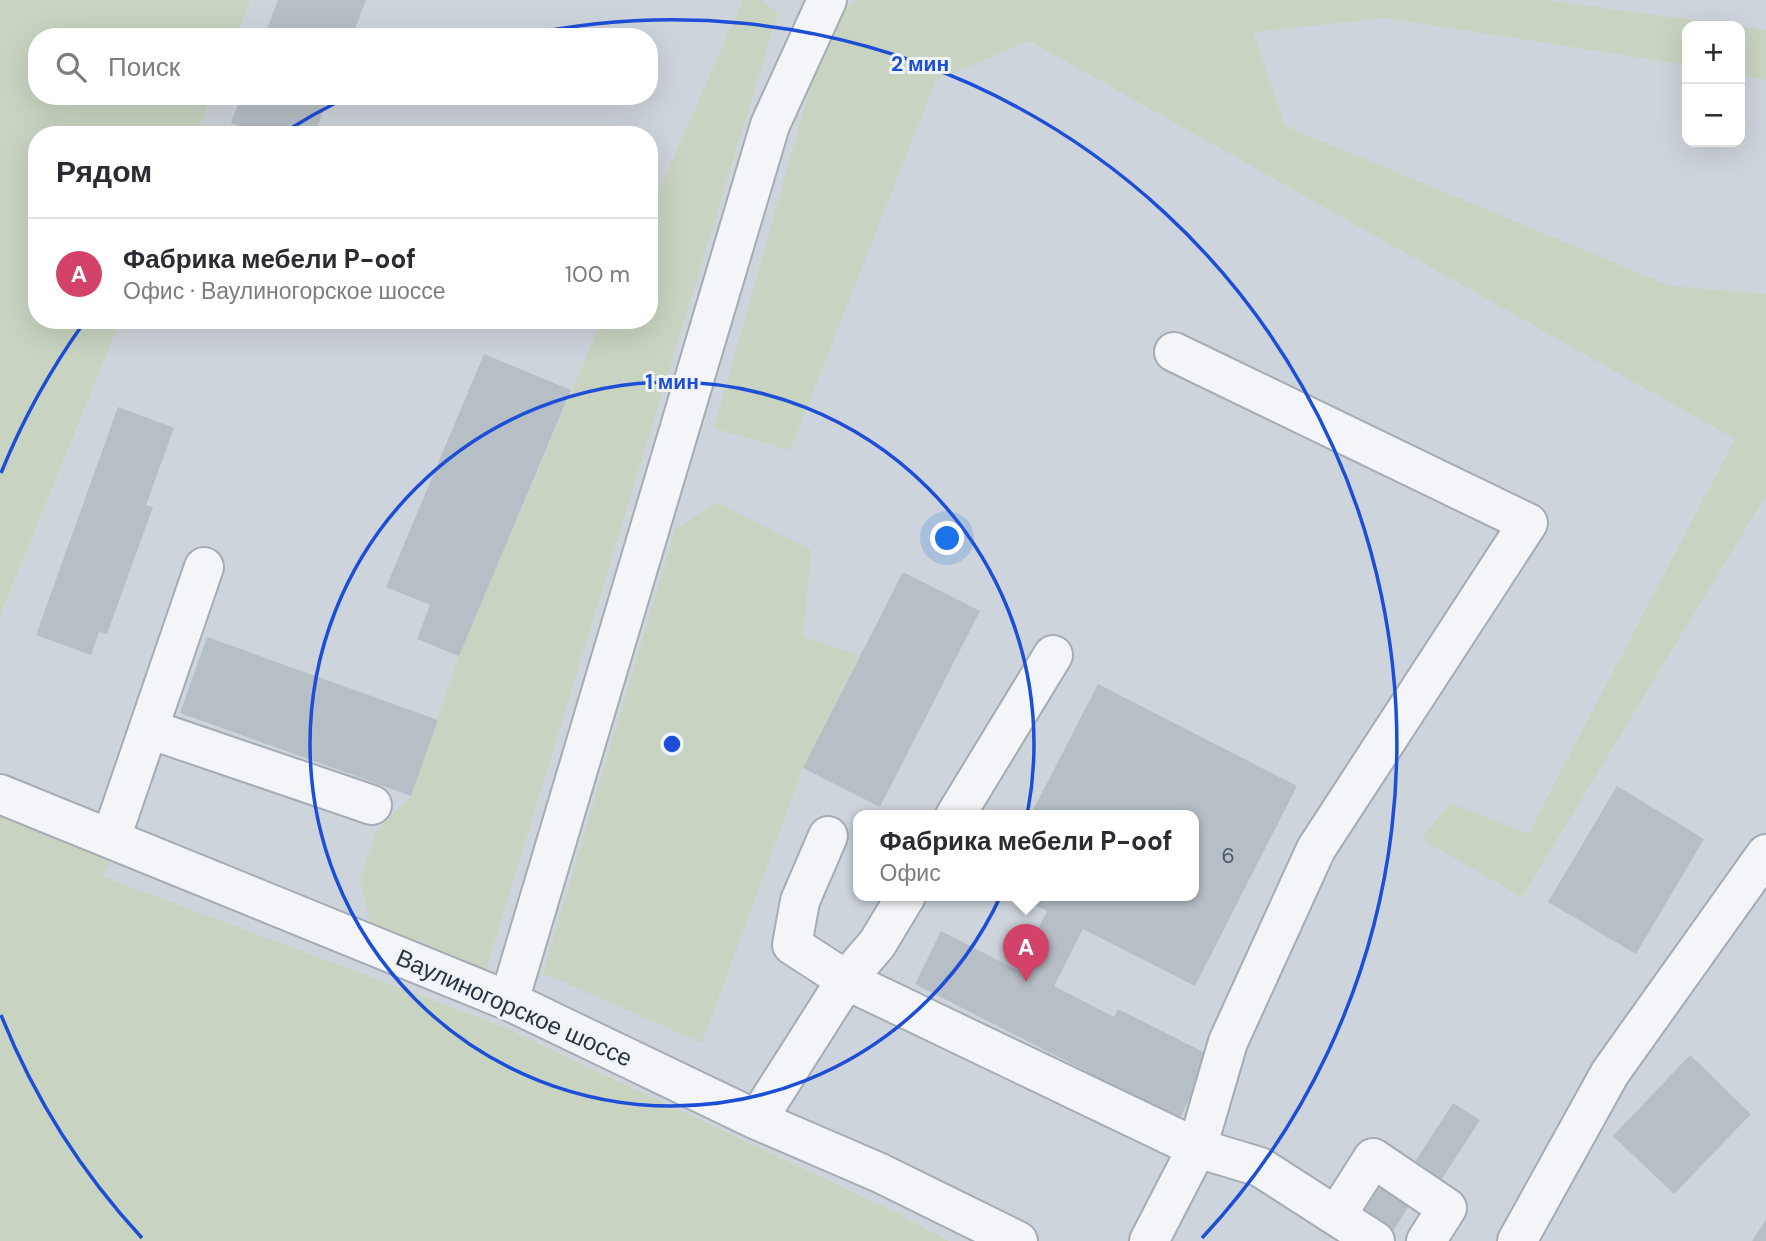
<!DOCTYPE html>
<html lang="ru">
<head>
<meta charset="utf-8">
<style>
	body { margin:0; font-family:"DM Sans",sans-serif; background:#f7f7f7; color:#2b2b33 }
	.controls { position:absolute; right:21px; top:21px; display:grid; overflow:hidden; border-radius:14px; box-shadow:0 7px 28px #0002 }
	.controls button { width:63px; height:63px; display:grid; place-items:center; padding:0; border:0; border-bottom:2px solid #e1e1e2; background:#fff; color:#2b2b33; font:35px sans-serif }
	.you { position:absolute; left:948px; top:539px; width:24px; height:24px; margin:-18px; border:5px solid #fff; border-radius:50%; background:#1a73e8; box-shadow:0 0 0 10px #1a73e833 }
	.badge { display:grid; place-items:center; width:46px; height:46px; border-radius:50%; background:#d24269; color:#fff; font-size:23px; font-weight:700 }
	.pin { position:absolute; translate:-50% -58px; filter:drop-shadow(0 2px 4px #0008) }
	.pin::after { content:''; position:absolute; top:37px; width:24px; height:21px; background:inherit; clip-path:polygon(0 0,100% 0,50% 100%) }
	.popup { position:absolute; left:853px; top:810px; width:346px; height:91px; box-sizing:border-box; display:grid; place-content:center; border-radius:14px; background:#fff; filter:drop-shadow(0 2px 5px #0005); font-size:23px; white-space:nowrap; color:#7c7c81 }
	.popup b { font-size:26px; color:#2b2b33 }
	.popup::after { content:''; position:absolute; left:50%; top:100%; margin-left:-14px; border:14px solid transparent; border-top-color:#fff }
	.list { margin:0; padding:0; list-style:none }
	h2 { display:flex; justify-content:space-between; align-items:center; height:91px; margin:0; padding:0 28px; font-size:30px }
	h2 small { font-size:23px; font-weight:400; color:#7c7c81 }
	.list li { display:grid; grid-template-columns:46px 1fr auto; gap:21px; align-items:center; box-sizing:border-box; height:112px; padding:0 28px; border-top:2px solid #e1e1e2 }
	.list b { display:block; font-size:26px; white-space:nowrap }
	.list p { margin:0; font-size:23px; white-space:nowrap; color:#7c7c81 }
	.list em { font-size:23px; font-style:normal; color:#7c7c81 }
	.icon { flex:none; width:38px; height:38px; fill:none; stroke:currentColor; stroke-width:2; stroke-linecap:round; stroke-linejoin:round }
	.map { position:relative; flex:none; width:1766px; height:1241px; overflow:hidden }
	.search { position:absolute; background:#fff; box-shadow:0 7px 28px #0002; left:28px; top:28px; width:630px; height:77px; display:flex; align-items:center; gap:18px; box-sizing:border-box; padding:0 24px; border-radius:28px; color:#7c7c81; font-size:26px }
	.panel { position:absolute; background:#fff; box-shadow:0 7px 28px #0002; left:28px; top:126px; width:630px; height:203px; border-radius:28px }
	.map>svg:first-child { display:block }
</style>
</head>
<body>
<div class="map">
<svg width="1766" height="1241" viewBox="0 0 1766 1241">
	<rect width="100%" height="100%" fill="#e0e5e9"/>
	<path fill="#ced4db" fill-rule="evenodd" d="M251,0H1766V1241H950L898,1213L502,1026L101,876L115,852L0,807V616L121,320H649V135H196L212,96H649V37H236ZM1687,26H1740V142H1687ZM858,816H1194V896H858Z"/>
	<path fill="#c8d4c1" d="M0,0H251L236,37H37V96H212L196,135H37V320H121L0,616Z
		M743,0H762L778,13L485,973L371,926L360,879L377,830L411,796L459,656L602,320H649V213Z
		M855,0H1545L1737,26H1687V65L1386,18L1253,32L1285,126L1671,286L1766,294V495L1522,897L1421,839L1450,803L1528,834L1735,439L1030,41L936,80L790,450L714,428L828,25Z
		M1740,27L1766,30V80L1740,75Z
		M716,502L811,550L803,637L860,655L803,768L702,1043L543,973L675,530Z
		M0,807L116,852L102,876L502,1026L898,1213L950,1241H0Z"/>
	<path fill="#b7bfc6" d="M278,0H366L352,37H264Z
		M241,96H329L314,135H262L231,123Z
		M484,354L571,390L459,656L417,639L430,605L386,587Z
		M118,407L174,428L146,505L153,507L107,634L99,632L91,655L36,635Z
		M903,572L980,611L880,807L803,768Z
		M207,637L438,720L411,796L180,713Z
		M1098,684L1297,786L1195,986L1083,929L1054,986L1114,1017L1118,1009L1211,1056L1170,1138L1076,1091L1086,1071L915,984L941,931L1017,970L1047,911L1017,896H1194V816H1030Z
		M1617,786L1704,839L1636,954L1548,902Z
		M1690,1055L1751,1114L1674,1194L1613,1136Z
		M1453,1103L1480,1120L1436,1188L1409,1171Z
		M1380,1185L1410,1204L1387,1241L1357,1223Z
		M1766,1219V1241H1752Z"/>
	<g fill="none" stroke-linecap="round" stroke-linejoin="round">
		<defs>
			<path id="minor" d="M149,729L372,805
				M0,794L509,1001L757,1120L880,1173L1018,1241
				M955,816L1053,655
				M828,836L800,901L792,945L846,980L877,944L906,896
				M111,838L204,567
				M509,1001L770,125L827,0
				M757,1120L846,980L1197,1148L1228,1042L1316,849L1528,523L1174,352
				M1336,1216L1373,1158L1447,1208L1426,1241
				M1149,1241L1197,1148L1260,1167L1375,1241
				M1517,1241L1610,1073L1766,854"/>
		</defs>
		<use href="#minor" stroke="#a5acb3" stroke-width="42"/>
		<use href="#minor" stroke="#f3f5f8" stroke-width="38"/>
	</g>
	<g fill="none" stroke="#1d4ed8" stroke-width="3.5">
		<circle cx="672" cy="744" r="362"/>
		<path d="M142 1238A724 724 0 0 1 1 1015M1 473A724 724 0 0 1 83 324M283 133A724 724 0 0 1 343 99M521 36A724 724 0 0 1 1202 1238"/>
	</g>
	<g text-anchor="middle" stroke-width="6" stroke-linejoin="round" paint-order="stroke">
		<g font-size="21" fill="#4c5762">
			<text x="1228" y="863">6</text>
		</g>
		<g font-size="24" fill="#283441" stroke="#f0f3f7">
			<text transform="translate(514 1008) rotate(24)" y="8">Ваулиногорское шоссе</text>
		</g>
	</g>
	<circle cx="672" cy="744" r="10" fill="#1d4ed8" stroke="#f0f3f7" stroke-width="3.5"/>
	<g font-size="21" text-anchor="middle" font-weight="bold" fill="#1d4ed8" stroke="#f0f3f7" stroke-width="6" stroke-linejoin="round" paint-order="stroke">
		<text x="920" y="71">2 мин</text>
		<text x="672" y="389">1 мин</text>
	</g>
</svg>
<div class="controls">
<button>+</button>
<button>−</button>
</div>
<div class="you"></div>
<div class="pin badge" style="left:1026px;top:982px">A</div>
<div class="popup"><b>Фабрика мебели P-oof</b>Офис</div>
<div class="search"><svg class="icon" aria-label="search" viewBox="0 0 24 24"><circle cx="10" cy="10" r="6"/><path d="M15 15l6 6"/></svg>Поиск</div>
<section class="panel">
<h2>Рядом<small></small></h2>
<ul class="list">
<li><span class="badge">A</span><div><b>Фабрика мебели P-oof</b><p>Офис · Ваулиногорское шоссе</p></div><em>100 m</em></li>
</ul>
</section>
</div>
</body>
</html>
